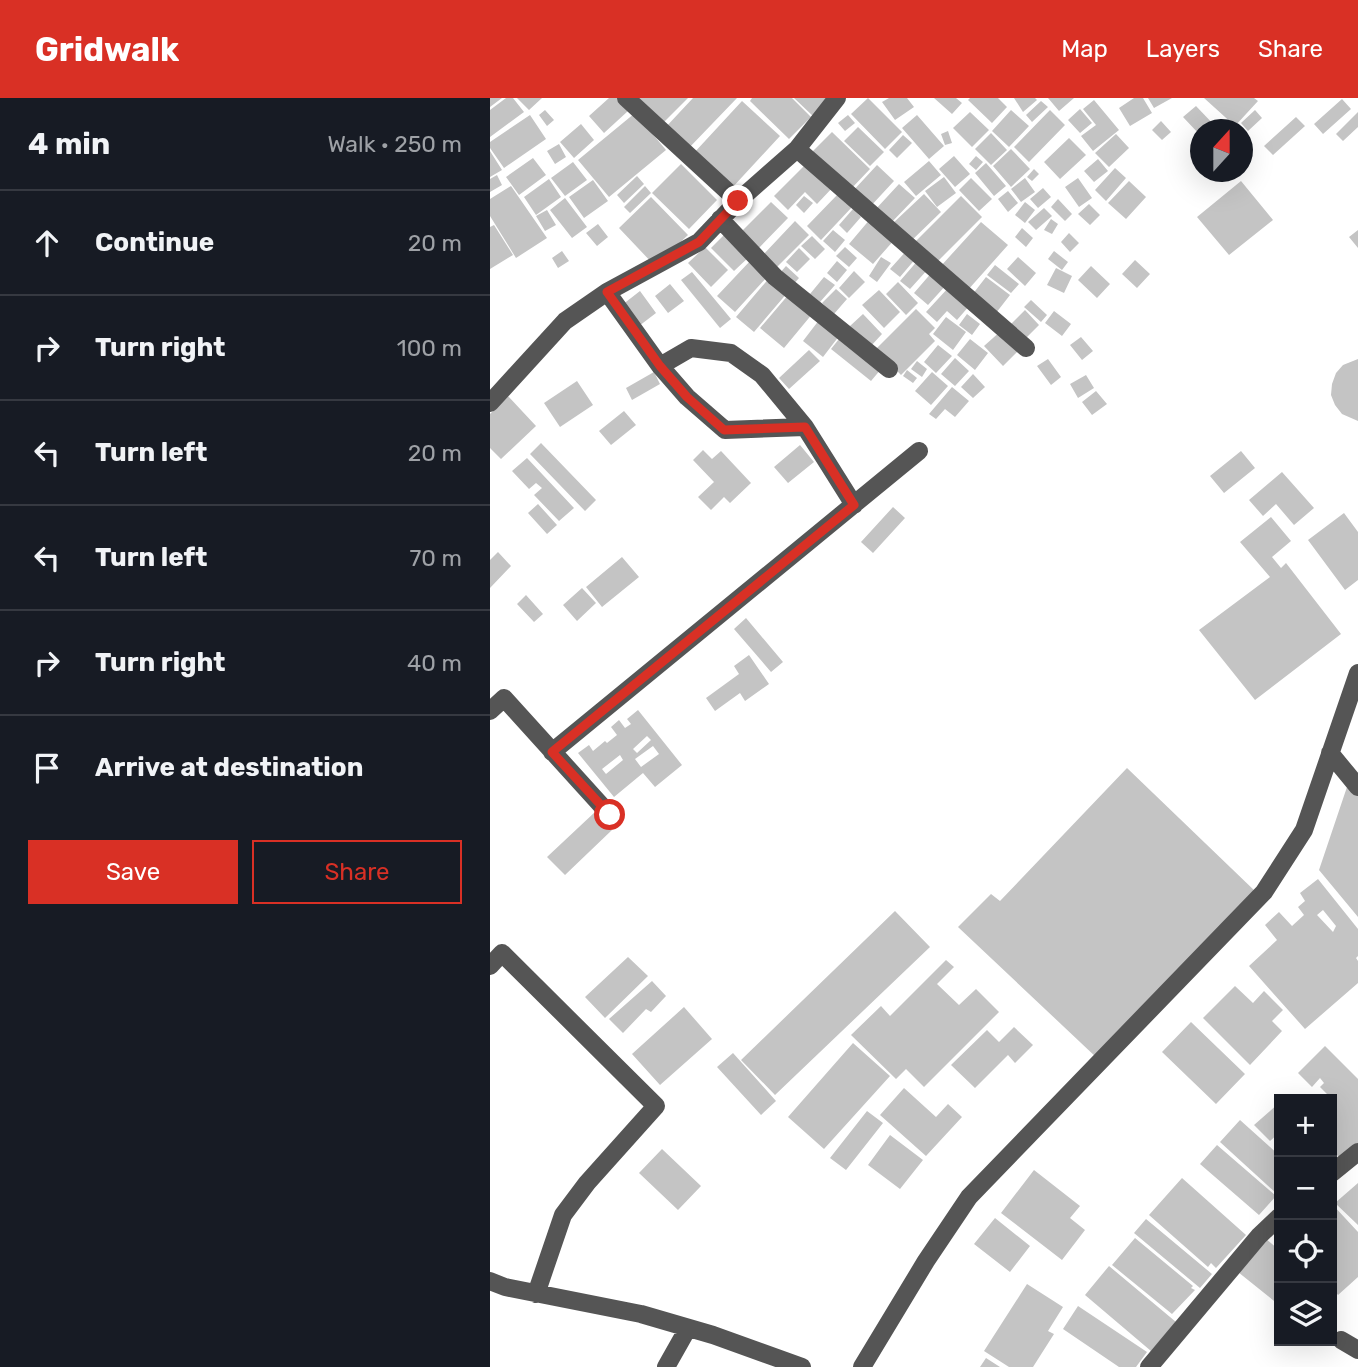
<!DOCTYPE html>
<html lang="en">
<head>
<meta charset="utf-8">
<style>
	body { margin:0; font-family:Rubik,sans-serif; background:#20242c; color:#f1f3f6 }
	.controls { position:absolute; right:21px; bottom:21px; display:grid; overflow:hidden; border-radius:0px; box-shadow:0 7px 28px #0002 }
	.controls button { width:63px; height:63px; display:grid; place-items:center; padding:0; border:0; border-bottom:2px solid #363941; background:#171b24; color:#f1f3f6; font:35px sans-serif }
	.compass { position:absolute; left:700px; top:21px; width:63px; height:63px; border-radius:50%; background:#171b24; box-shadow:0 7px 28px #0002; rotate:21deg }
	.stop { position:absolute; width:21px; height:21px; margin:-16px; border:5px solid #d93025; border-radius:50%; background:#fff }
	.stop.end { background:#d93025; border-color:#fff; box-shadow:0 2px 7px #0008 }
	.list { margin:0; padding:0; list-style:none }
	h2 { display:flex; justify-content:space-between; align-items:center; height:91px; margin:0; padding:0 28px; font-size:30px }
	h2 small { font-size:23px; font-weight:400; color:#9ea1a6 }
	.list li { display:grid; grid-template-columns:46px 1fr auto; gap:21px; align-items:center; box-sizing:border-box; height:105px; padding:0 28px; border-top:2px solid #363941 }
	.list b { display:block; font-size:26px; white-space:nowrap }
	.list em { font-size:23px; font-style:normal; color:#9ea1a6 }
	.actions { display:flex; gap:14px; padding:21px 28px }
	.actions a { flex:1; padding:16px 0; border:2px solid #d93025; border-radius:0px; text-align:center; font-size:24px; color:#d93025 }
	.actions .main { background:#d93025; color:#fff }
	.icon { flex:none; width:38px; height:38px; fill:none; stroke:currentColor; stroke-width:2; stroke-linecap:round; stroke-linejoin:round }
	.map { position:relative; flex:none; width:868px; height:1269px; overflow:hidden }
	header { display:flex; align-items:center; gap:42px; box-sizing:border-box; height:98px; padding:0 35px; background:#d93025; color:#fff }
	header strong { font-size:33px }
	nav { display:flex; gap:38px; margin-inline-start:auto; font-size:24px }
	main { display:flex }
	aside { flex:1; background:#171b24 }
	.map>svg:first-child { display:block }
</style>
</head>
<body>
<header>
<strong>Gridwalk</strong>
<nav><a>Map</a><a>Layers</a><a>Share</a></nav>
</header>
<main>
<aside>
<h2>4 min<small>Walk · 250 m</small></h2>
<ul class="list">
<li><svg class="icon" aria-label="ahead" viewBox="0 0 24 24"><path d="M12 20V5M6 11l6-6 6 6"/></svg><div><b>Continue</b></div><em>20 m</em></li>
<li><svg class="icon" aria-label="right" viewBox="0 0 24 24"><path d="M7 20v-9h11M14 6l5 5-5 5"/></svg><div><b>Turn right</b></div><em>100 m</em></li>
<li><svg class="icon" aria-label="left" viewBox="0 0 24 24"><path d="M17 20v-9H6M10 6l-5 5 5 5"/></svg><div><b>Turn left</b></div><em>20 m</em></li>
<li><svg class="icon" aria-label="left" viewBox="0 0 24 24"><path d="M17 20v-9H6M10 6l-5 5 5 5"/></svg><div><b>Turn left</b></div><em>70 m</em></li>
<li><svg class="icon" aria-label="right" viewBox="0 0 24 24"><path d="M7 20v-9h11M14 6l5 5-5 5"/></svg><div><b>Turn right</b></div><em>40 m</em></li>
<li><svg class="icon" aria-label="arrive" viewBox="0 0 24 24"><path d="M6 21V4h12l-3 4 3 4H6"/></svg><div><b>Arrive at destination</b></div></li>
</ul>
<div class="actions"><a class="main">Save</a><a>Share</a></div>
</aside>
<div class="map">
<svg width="868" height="1269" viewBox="0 0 868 1269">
	<rect width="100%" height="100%" fill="#fff"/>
	<path fill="#c4c4c4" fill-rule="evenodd" d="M0,0H12L0,9Z
		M16,0H23L34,14L0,39V12Z
		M27,0H52L39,12Z
		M119,0H127L138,13L114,35L99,18Z
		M143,0H198L170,28Z
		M203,0H247L197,52L174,31Z
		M262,0H302L321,19L299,41L260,3Z
		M304,0H344L325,20Z
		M378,0L412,34L395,51L361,16Z
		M399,0H417L424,9L405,22L392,4Z
		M444,0H466L472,5L462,16Z
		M480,0H508L517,9L502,25L478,2Z
		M524,0H545L547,2L533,14Z
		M558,0H584L569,13Z
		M644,0H653L662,15L640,28L629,10Z
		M658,0H682L664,10Z
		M714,0H764L768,3L745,28Z
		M852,1L861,11L833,36L824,26Z
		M604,2L629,32L603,53L591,38L606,27L593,11Z
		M252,3L290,38L241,91L203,56Z
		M551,3L558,9L542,24L536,17Z
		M706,8L726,29L723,32H710V37L693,19Z
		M590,11L602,25L590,35L578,22Z
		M55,12L64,22L57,28L49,17Z
		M521,12L539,28L519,49L502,33Z
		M560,12L575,27L539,64L524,49Z
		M765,12L772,20L758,33L751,25Z
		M480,14L499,32L482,49L463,30Z
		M868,14V29L853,43L846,36Z
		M145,15L176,52L119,99L88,62Z
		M40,17L56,41L14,70L0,50V44Z
		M358,17L365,25L355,33L348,25Z
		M427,17L454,48L439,61L412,30Z
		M806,19L815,28L783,57L774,48Z
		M671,23L681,34L672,42L662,32Z
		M91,26L104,42L84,60L70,44Z
		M368,29L394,54L380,68L354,43Z
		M458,33L462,45L455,47L451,36Z
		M342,34L380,71L359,93L321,55Z
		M501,35L517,52L501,67L485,51Z
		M626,36L639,50L619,69L605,55Z
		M413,37L422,45L407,60L399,52Z
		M579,40L596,57L570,81L554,64Z
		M69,46L76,59L65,66L57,53Z
		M521,51L540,71L521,89L503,68Z
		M0,53L12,72L0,79Z
		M464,58L480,76L465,89L449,71Z
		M486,58L493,64L486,72L479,66Z
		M43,60L56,77L29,97L16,79Z
		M608,61L618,73L604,84L594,73Z
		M319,63L344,88L327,106L315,94L298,112L284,98Z
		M439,63L451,77L426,98L414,84Z
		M83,64L97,82L75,98L61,80Z
		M496,65L516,88L504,98L485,75Z
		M191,66L227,102L199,131L162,95Z
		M387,67L404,83L379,110L362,94Z
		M625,70L636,80L616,103L605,92Z
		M544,71L549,76L542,83L537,79Z
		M7,77L12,87L0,94V81Z
		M147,78L154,86L134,105L127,97Z
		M454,79L466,95L447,109L435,93Z
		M481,80L502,101L489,113L469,92Z
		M535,80L545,94L531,104L521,91Z
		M588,80L602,100L589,109L575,89Z
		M59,81L71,99L46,117L34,99Z
		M103,82L118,103L94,120L79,99Z
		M639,83L656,99L636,121L618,105Z
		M751,83L783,122L739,157L707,119Z
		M409,86L425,100L399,127L384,113Z
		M21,88L57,140L26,160L0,118V101Z
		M155,88L161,95L140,115L134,109Z
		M553,90L561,99L548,110L540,101Z
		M518,93L528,105L518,114L508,101Z
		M349,95L363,108L331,142L317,128Z
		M434,96L451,114L419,145L401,127Z
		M314,98L323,105L314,115L306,107Z
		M471,98L492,119L443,168L422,147Z
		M161,99L198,137L165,168L129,130Z
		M75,100L97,129L82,140L60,112Z
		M568,101L582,116L575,123L561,109Z
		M281,104L298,120L267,152L250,135Z
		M535,104L545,112L535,125L525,117Z
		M599,106L610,117L600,127L588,116Z
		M554,110L562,118L546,132L538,124Z
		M363,111L371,119L357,135L349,127Z
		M57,112L66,127L55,133L46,118Z
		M381,120L405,141L383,166L359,146Z
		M561,121L568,126L562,136L554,132Z
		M305,123L319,137L283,173L270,160Z
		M491,124L518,147L477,193L450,169Z
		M108,126L118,139L107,148L96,135Z
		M4,127L23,157L0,171V129Z
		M532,130L543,140L536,149L525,139Z
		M343,132L355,142L345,154L333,143Z
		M868,132V150L859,139Z
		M237,134L260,158L244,173L221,150Z
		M579,135L589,145L580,154L571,144Z
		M322,138L335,151L325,161L311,148Z
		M215,149L238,172L221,189L198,165Z
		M355,149L367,160L359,169L346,158Z
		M309,150L320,161L307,174L296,164Z
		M418,151L427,159L410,179L400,171Z
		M72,153L79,163L68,170L62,160Z
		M564,153L578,164L572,172L558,161Z
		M391,159L401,165L387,184L379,178Z
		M528,159L546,175L535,188L517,171Z
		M429,161L439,170L420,191L410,183Z
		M261,162L278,178L245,214L227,198Z
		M645,162L660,176L647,190L632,176Z
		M347,163L357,172L347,184L337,175Z
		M505,167L529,186L521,195L497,177Z
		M296,168L309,180L302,188L289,176Z
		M601,168L620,186L607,200L588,182Z
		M566,170L582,178L574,195L557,187Z
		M364,173L375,184L359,200L349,190Z
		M443,173L457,186L438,207L424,195Z
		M202,174L241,221L230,230L191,182Z
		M280,179L298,194L264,234L246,219Z
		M334,179L345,187L330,204L320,196Z
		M496,179L520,197L506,215L482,197Z
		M408,184L428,205L416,217L396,196Z
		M180,186L194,203L178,215L165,198Z
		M305,189L328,209L294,250L270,230Z
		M459,189L480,207L467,222L457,213L447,224L436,214Z
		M346,191L357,201L344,216L332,205Z
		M389,192L410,214L394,230L372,207Z
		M150,193L166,215L149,228L132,207Z
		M541,202L557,217L551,224L534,209Z
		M426,211L445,230L439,236L445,243L411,277L386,251Z
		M535,212L549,227L534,242L519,228Z
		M336,213L356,229L333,259L313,243Z
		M564,213L581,226L572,238L555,225Z
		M373,216L392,236L380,249L360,228Z
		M477,216L490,226L482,237L469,227Z
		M456,219L476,234L463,252L443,236Z
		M357,231L397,264L381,283L341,251Z
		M512,232L530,251L513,268L494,248Z
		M591,239L603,253L592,262L580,247Z
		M480,241L498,255L485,272L467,257Z
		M448,247L462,258L446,275L434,264Z
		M319,252L330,263L299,291L289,280Z
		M465,260L479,273L465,288L451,276Z
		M558,261L571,279L561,287L547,268Z
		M868,261V323L852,316L845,307L841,297L842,286L846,275L853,267Z
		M427,263L437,271L432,279L421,271Z
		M417,272L427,280L423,285L413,278Z
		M164,274L170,286L142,302L136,290Z
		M442,274L458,288L441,307L425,293Z
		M483,276L495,289L483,300L471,289Z
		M596,277L604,290L588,300L580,286Z
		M87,283L103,307L70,329L54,305Z
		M462,289L479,303L465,319L455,311L446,321L439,316Z
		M606,293L617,306L602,317L592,304Z
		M18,298L46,328L11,361L0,350V316Z
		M134,313L146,327L121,347L109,333Z
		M51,345L106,402L95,413L40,356Z
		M310,347L324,364L298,385L284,369Z
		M213,352L222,361L231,353L261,385L240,405L234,399L221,412L208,399L224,384L203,362Z
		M751,353L765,370L734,395L720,378Z
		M37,360L84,410L69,423L44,397L52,390L46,385L39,391L22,373Z
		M792,374L824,410L804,427L786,406L773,418L759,402Z
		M48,406L67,427L57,436L38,415Z
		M403,409L415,420L383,455L371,444Z
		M854,415L868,434V482L855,492L818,442Z
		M781,419L801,443L782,459L791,470L796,465L851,536L765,602L709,532L780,479L750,444Z
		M8,454L21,468L0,490V462Z
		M132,459L149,479L112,509L96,489Z
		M92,490L106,505L87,523L73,507Z
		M36,497L53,516L44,524L27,506Z
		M256,520L293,564L281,574L244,531Z
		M259,557L279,586L255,603L250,595L225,613L216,600L249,576L244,568Z
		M148,612L192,667L165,689L153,675L124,699L88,655L99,647L103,653L115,643L117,645L127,637L121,629L129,622L135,630L141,626L137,621ZM157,638L161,642L147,655L143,651ZM163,648L169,656L151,669L145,661ZM130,657L133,662L116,676L112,671Z
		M637,670L767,795L608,961L468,829L501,796L510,803Z
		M858,686L868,698V819L829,772Z
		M105,714L122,732L75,777L57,759Z
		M828,781L868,831V858L866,860L868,863V885L815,931L759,868L787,842L775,827L789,814L802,828L814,817L808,809L815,803L810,795ZM833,812L846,828L843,834L827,817Z
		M405,813L440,849L285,997L251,962Z
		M138,859L158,878L115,920L95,899Z
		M456,862L464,869L447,886L469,907L486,891L509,914L434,989L416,971L406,981L361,937L391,908L400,918Z
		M162,883L176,898L161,914L156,911L133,935L119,921Z
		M745,888L763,905L774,893L793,912L782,923L792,933L760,967L713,920Z
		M194,909L222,941L170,987L142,956Z
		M701,924L755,976L726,1006L672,954Z
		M524,929L543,947L525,965L518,957L485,990L461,967L497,932L509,944Z
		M363,945L400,978L334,1051L298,1019Z
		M835,948L868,981V1048L853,1063L842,1052V1001H837L840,999L830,989L834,985L830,980L822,989L808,975Z
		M243,955L286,1003L271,1017L227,969Z
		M414,990L446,1019L458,1006L472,1019L436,1058L390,1017Z
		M789,1005V1035L780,1043L764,1027Z
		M377,1013L393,1025L356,1072L340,1060Z
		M750,1022L789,1057V1093L787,1096L730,1044Z
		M400,1037L433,1062L410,1091L378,1067Z
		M727,1047L786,1098L769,1117L710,1066Z
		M172,1051L211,1088L188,1112L149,1075Z
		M544,1072L590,1108L580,1120L595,1132L572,1162L511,1115Z
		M692,1080L756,1137L726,1170L721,1165L718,1169L659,1117Z
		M868,1085V1127L845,1105Z
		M842,1106L868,1134V1179L848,1197L842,1190Z
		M505,1120L540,1148L520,1174L484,1146Z
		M656,1121L722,1176L710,1190L644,1135Z
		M645,1140L703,1188L701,1190L705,1192L682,1216L622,1167Z
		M775,1140L789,1152V1207L748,1174Z
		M619,1168L686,1224L661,1253L595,1197Z
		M537,1186L573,1209L558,1233L564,1236L543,1269H519L494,1253Z
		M588,1208L657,1254L646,1269H629L573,1231Z
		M496,1260L510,1269H490Z"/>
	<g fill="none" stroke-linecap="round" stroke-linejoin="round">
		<path stroke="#555" stroke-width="18" d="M136,0L248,103
			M307,51L536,250
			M230,121L285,179L399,271
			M117,194L170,268L197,299L235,332L315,329
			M170,268L201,250L241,255L272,277L315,329L364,407
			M0,305L75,223L117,194L209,144L248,103L307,51L347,0
			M0,613L14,600L120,717
			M62,654L429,353
			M840,655L868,689
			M0,868L12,855L166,1008L97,1085L73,1117L46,1196
			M842,1075L868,1054
			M0,1183L15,1189L151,1216L223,1237L312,1269
			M851,1242L868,1252
			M176,1269L198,1230
			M372,1269L436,1163L479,1099L774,794L814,732L868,575
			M659,1269L769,1138L789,1119"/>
	</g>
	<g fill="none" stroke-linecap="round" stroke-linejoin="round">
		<path stroke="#d93025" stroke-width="9" d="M120,717L62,654L364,407L315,329L234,332L197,299L170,268L117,194L209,144L248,103"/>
	</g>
</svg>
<div class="controls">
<button>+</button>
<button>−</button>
<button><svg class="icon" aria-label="locate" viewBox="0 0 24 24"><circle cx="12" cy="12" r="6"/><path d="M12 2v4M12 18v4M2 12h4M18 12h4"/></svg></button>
<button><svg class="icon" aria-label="layers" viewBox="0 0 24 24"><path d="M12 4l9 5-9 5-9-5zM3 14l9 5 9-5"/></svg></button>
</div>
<svg class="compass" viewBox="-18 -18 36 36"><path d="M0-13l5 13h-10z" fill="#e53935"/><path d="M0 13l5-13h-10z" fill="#9ea1a6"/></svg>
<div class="stop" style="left:120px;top:717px"></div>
<div class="stop end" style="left:248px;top:103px"></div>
</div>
</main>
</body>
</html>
